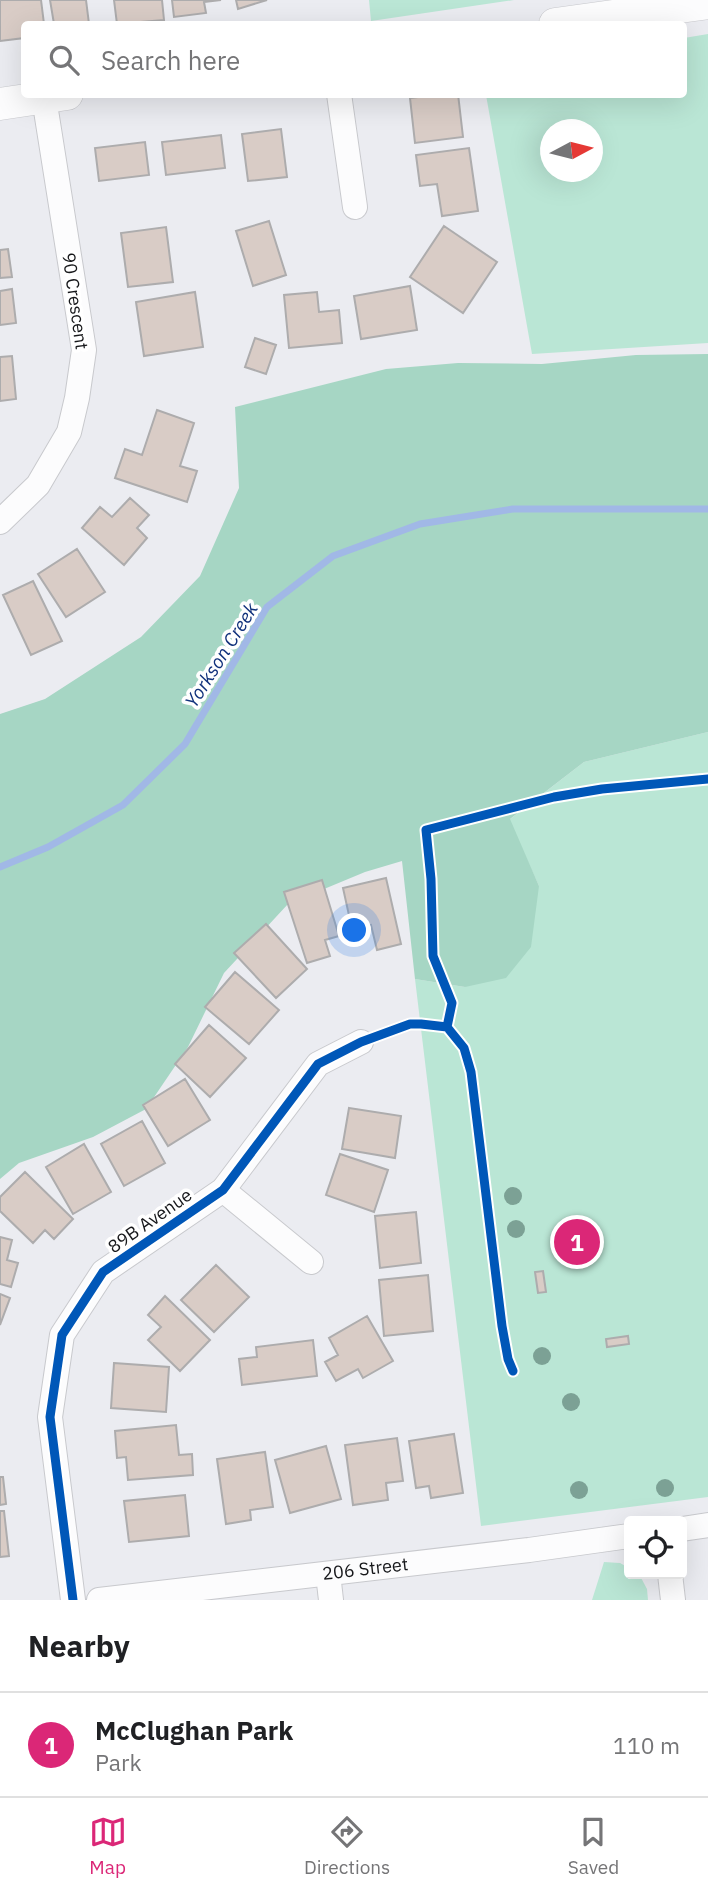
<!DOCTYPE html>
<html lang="en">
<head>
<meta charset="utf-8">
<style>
	body { margin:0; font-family:"IBM Plex Sans",sans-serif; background:#f2f2f2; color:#202124 }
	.controls { position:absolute; right:21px; bottom:21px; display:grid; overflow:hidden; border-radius:7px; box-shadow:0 7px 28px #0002 }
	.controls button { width:63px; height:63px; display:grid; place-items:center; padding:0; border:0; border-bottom:2px solid #e0e0e0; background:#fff; color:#202124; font:35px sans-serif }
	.compass { position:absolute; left:540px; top:119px; width:63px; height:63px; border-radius:50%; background:#fff; box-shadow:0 7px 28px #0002; rotate:83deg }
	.you { position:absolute; left:355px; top:931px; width:24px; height:24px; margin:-18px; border:5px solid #fff; border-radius:50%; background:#1a73e8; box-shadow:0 0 0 10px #1a73e833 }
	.badge { display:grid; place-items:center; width:46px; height:46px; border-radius:50%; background:#db2777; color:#fff; font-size:23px; font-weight:700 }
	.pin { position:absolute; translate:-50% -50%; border:4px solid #fff; box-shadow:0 2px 7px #0006 }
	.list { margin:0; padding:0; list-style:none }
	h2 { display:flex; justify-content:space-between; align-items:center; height:91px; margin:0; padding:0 28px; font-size:30px }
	h2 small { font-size:23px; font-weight:400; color:#757577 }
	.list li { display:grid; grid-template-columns:46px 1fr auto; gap:21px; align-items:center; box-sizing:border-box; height:105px; padding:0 28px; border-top:2px solid #e0e0e0 }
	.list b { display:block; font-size:26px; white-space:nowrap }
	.list p { margin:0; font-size:23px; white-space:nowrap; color:#757577 }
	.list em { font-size:23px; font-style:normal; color:#757577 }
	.icon { flex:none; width:38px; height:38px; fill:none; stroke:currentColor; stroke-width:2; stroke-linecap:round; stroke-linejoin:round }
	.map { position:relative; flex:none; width:708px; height:1600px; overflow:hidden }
	.search { position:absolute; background:#fff; box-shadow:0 7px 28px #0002; left:21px; right:21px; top:21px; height:77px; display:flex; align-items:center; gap:18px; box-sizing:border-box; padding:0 24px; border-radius:7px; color:#757577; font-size:26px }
	.sheet { height:196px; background:#fff }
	nav { display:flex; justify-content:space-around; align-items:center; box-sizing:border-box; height:98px; border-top:2px solid #e0e0e0; background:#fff; font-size:19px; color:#757577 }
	nav a { display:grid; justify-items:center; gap:4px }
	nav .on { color:#db2777 }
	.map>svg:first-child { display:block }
</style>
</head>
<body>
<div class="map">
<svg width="708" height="1600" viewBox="0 0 708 1600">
	<rect width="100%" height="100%" fill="#ebecf1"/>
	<path fill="#bae6d5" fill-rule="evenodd" d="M369,0H514L371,21Z
		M708,34V343L532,354L486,95L684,94V38ZM550,130H592V172H550Z
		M708,732V1497L481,1526L415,979L465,987L539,886L509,820L584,762Z
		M604,1562L620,1563L629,1568V1574H639L647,1589L648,1600H592Z"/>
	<path fill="#a6d6c4" d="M708,354V732L584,762L510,819L539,886L531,947L506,978L465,987L415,979L402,861L365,872L288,904L224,973L188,1047L146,1109L93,1137L19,1163L0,1179V714L45,699L141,637L200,576L239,488L235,407L386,369L458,363L542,364L636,355Z"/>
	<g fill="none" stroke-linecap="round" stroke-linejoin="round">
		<path stroke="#a1b8e6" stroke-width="7" d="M0,867L48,847L123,805L185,744L267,607L333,556L420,524L513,509H708"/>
	</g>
	<path fill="#d9ccc6" stroke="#adacad" stroke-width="2" d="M0,0H41L44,24H24V38L0,41Z
		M50,0H86L89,24H54Z
		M114,0H162L164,20L117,24Z
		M172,0H221L204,2L206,13L174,17Z
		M236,0H267L238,9Z
		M442,94H458L463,137L415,143L410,98Z
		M281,129L287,177L248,181L242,134Z
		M221,135L225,168L166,175L162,142Z
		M145,142L149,175L99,181L95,148Z
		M469,148L478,211L442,216L437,184L420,186L416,155Z
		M269,221L286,275L253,286L236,231Z
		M444,226L497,262L463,313L410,277Z
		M166,227L173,282L128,287L121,233Z
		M8,249L12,277L0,278V250Z
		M410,286L417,330L361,339L354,296Z
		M12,289L16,323L0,325V291Z
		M195,292L203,347L144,356L136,302Z
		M317,292L319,312L339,310L342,343L289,348L284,295Z
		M255,338L276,345L266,374L245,367Z
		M12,356L16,399L0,401V357Z
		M157,410L194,423L180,466L197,471L187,502L115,478L125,449L142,455Z
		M130,498L149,515L137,528L147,538L124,565L82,528L100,507L112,517Z
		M77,549L105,592L66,617L38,574Z
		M33,581L62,641L31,655L3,595Z
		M386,878L401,944L377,950L371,925L352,929L343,888Z
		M322,880L339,936L325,940L330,956L307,963L284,892Z
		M266,924L307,969L276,998L234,953Z
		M235,972L279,1010L249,1044L205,1007Z
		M209,1025L246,1058L210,1097L175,1064Z
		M185,1079L210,1120L168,1146L143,1105Z
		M349,1108L401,1116L395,1158L342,1149Z
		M142,1121L165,1163L124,1186L101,1144Z
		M84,1144L111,1192L73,1214L46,1167Z
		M340,1154L388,1170L374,1212L326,1195Z
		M25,1172L73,1219L54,1239L45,1230L33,1243L0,1211V1197Z
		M416,1212L421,1263L380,1268L375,1216Z
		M0,1237L12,1240L7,1260L18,1263L11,1287L0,1284Z
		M216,1265L249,1297L214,1332L181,1300Z
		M543,1271L546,1292L538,1293L535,1272Z
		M428,1275L433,1331L384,1336L379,1280Z
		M0,1294L10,1298L0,1325Z
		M165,1296L210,1340L180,1371L148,1340L161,1327L148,1315Z
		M367,1316L393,1361L363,1378L358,1369L336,1381L325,1362L338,1355L329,1338Z
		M628,1336L629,1344L607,1347L606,1339Z
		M313,1340L317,1376L242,1385L239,1359L257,1357L256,1347Z
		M114,1363L169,1367L166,1412L111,1408Z
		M176,1425L179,1455L192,1454L193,1475L128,1480L126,1457L117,1458L115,1431Z
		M454,1434L463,1493L431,1498L429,1486L416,1488L409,1441Z
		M397,1438L403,1481L386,1483L388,1500L353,1505L345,1445Z
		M326,1446L341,1499L290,1513L275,1460Z
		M265,1452L273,1507L250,1510L251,1520L226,1524L217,1459Z
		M0,1477H3L6,1504L0,1505Z
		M185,1495L189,1536L129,1542L124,1501Z
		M0,1511H4L9,1556L0,1557Z"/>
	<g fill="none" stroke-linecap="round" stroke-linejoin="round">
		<defs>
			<g id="minor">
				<path d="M339,94L355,207"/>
				<path d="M0,522L38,485L69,432L77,398L84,350L44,98"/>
				<path d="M223,1190L311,1262"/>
				<path d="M682,1529L708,1525"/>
				<path d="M328,1574L331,1600"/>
				<path d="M670,1574L673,1600"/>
				<path d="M73,1600L50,1417L62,1335L103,1272L223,1190L318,1064L361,1042"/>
				<path id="s1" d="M99,1600L529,1550L629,1536"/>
			</g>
			<path id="tertiary" d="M555,24L708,3
				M0,104L67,94"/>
		</defs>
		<use href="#minor" stroke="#c8c9cd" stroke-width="26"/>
		<use href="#tertiary" stroke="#c8c9cd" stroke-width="33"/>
		<use href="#minor" stroke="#fcfcfd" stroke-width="24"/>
		<use href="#tertiary" stroke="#fcfcfd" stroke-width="32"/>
		<defs>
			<path id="cycleway" d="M447,1027L452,1003L433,956L431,879L426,830L554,797L602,789L708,779
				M73,1600L50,1417L62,1335L103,1272L223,1190L318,1064L361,1042L410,1024H421L447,1027L464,1048L471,1072L502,1326L508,1359L513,1371"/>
		</defs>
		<use href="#cycleway" stroke="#fff" stroke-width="13"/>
		<use href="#cycleway" stroke="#0057b8" stroke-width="9"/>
	</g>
	<g fill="#7ca195">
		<circle cx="513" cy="1196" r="9"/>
		<circle cx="516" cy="1229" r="9"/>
		<circle cx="542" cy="1356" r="9"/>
		<circle cx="571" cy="1402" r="9"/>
		<circle cx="665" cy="1488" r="9"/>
		<circle cx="579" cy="1490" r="9"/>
	</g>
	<g text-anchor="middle" stroke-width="7" stroke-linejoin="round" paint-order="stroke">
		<g font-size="18" fill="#16171a" stroke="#fff">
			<text transform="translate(75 301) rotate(82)" y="6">90 Crescent</text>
			<text transform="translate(150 1221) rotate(-35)" y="6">89B Avenue</text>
			<text dy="6" stroke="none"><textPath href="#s1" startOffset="268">206 Street</textPath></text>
		</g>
		<g font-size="19" font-style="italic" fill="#10317b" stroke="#fff">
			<text transform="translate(221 655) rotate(-58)" y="7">Yorkson Creek</text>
		</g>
	</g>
</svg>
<div class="controls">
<button><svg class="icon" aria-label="locate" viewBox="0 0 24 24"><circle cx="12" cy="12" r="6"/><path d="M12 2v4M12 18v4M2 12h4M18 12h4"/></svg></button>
</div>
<svg class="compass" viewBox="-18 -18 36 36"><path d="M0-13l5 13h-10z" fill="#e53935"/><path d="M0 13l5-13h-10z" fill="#757577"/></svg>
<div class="you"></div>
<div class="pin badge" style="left:577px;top:1242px">1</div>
<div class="search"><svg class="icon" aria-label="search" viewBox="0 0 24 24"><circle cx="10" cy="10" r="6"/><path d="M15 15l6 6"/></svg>Search here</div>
</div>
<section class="sheet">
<h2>Nearby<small></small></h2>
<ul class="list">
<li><span class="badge">1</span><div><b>McClughan Park</b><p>Park</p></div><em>110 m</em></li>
</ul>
</section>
<nav>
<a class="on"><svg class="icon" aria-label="map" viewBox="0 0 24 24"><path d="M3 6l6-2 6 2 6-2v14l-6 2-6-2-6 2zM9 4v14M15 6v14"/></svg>Map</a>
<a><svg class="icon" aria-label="directions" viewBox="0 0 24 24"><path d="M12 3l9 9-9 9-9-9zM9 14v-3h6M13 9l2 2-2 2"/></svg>Directions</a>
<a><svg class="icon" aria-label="saved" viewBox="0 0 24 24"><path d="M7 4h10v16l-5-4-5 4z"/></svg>Saved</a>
</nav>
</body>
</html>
